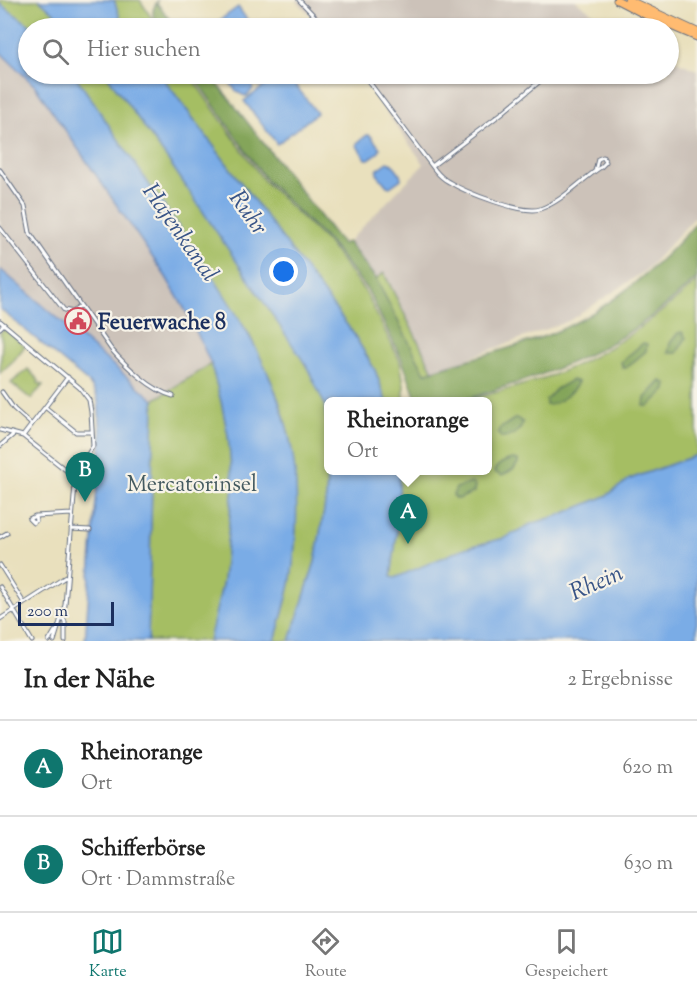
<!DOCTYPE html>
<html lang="de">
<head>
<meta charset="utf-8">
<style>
	body { margin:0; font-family:"Sorts Mill Goudy",serif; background:#f2f2f2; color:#222 }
	.scale { position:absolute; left:18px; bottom:15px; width:96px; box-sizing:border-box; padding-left:6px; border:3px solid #1b2f5e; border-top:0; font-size:16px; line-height:21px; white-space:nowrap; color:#1b2f5e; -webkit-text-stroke:4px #f7f3e8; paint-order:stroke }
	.you { position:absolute; left:284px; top:272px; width:21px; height:21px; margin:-15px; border:4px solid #fff; border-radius:50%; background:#1a73e8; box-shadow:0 0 0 9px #1a73e833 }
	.badge { display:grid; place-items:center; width:39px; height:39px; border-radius:50%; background:#0f766e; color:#fff; font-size:20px; font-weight:700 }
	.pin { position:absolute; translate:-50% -50px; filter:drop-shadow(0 2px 3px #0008) }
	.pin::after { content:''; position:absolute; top:32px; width:21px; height:18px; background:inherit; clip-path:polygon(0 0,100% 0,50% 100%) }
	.popup { position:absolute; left:324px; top:397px; width:168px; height:78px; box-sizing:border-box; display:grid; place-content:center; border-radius:9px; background:#fff; filter:drop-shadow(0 2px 4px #0005); font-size:20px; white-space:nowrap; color:#767676 }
	.popup b { font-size:22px; color:#222 }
	.popup::after { content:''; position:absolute; left:50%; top:100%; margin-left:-12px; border:12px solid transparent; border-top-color:#fff }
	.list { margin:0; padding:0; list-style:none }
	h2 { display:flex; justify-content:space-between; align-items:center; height:78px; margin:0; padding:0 24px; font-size:26px }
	h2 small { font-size:20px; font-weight:400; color:#767676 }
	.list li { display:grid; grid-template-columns:39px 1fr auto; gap:18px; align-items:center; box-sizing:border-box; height:96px; padding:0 24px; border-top:2px solid #e0e0e0 }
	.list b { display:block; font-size:22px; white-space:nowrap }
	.list p { margin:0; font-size:20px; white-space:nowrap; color:#767676 }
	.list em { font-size:20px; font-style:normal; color:#767676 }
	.icon { flex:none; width:33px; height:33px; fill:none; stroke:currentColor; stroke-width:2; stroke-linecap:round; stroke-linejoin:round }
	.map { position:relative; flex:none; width:697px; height:641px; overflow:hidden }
	.search { position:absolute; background:#fff; box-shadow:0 2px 4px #0004; left:18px; right:18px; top:18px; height:66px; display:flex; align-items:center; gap:15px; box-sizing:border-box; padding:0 21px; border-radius:33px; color:#767676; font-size:22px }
	.sheet { height:270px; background:#fff }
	nav { display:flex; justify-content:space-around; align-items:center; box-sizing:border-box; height:84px; border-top:2px solid #e0e0e0; background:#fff; font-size:16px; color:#767676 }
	nav a { display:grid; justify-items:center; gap:3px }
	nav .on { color:#0f766e }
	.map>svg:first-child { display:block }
</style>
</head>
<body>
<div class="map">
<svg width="697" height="641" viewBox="0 0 697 641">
	<rect width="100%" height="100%" fill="#f7f3e8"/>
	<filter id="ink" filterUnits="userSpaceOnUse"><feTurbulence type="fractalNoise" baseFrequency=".0167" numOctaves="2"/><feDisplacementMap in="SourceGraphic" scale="12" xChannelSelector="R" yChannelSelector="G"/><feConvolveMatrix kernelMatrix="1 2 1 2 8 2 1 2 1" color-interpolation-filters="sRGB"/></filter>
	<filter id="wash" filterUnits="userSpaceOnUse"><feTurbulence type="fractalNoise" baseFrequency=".008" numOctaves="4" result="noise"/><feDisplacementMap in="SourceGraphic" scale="24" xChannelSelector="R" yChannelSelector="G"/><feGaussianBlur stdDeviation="1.35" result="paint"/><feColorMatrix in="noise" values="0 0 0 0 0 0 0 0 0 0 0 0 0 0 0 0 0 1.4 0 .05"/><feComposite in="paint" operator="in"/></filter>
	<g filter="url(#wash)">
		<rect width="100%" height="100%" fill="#e9e0bd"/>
		<path fill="#ccc2b9" d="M296,0H575L613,28H323Z
			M0,52L29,78L63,124L166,277L202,342L211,364L154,400L0,269Z
			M669,58L697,70V215L645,271L569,321L425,374L348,242L424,164L358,74H668Z"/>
		<path fill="#a5be64" stroke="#607661" stroke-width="1.5" d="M0,0H40L71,28H34L0,4Z
			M114,0H140L158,28H126L121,21Z
			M74,74H106L171,164L301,357L318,386L326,408L328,428L326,500L315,562L290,641H275C280,622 287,602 290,583C299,528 300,464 282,410C274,384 261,359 249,334Z
			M160,74H189L264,181L329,244L366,293L400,361L404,384V401H386L375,370L353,333Z
			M384,273L433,371L425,374L376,279Z
			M697,281V455L630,479L606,496L560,515L531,524L505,538L465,548L416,570L395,578H391L399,517V471L488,470V402L465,401C496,392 528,385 558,373C610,352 656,319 697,281Z
			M4,329L25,346L14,360L0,373L2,342L0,333Z
			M211,364L221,401L228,435L233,487L223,581L211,636L209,641H148L154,400Z
			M28,369L39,381L38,383L43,385L31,399L11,383Z"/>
		<path fill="#84a55a" stroke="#506a5c" stroke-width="1.5" d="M158,0L157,3L176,28H161C153,16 149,14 158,0Z
			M192,74H210L342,244L348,242L376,279L425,373C466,359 508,350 548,335C607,312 656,269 697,222V278C638,334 583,363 507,386C491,391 474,398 458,401C445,404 430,402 417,401L402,360L368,291L330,243L266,180Z
			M682,332L686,338L677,353H668L670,343L678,333Z
			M643,343L647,344L646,351L626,368H623L621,362Z
			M572,380L578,382C574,391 557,406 546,405V400L556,389Z
			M661,381L667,384L666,390L649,406H644L645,398Z
			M516,418L523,422C521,432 511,437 502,438L498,434L499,429Z
			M512,459L518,460V463L514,469L502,476L494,472C496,464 505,461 512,459Z
			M471,483L475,485L474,492L459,499L455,498L453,495L456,488Z"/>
		<path fill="#7aace6" stroke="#4a6ea2" stroke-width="1.5" d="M40,0H114L121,21L126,28H71Z
			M0,4L34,28H28V74H74C106,121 138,169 171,216C222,291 279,365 293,457C299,495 297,545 290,584C286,603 280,622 275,641H209L223,581L233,487L228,435L221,401L211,364L191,320L166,277L35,86L0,52Z
			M238,7L248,21L238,28H209Z
			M106,74H160L353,333L375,370L386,401L328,402V429L324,403L306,365L171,164Z
			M224,74H266L267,77L264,84L259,86L252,82L253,89L247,96C236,95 230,82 224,74Z
			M281,74H287L317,113L277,144L244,101Z
			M367,135H370L380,148L379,152L369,159H366L357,146V143Z
			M388,162C394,164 401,173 401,179L390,187L387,186L377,174V170Z
			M0,269L154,400L148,641H85L101,435L98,401L96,394L89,383L0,309Z
			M697,455V636L686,641H290L315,562L326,499L328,461V470L399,471V517L391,577L395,578L465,548L505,538L531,524L560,515L606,496L630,479Z"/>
	</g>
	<g filter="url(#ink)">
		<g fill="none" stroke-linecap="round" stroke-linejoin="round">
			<defs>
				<path id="street" d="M299,0L326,28
					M363,74L435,170C439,175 443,179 449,182C465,192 523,215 540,209C563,201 581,180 601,167L606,162L603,157L598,159L595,171
					M432,166L502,113L546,76
					M0,170L25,206L30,233L111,349C125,365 152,391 173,396
					M0,228L64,310L73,312L81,306
					M0,321L80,388L89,400L91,412L93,446L76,473L65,605L54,641
					M0,328L4,324
					M2,392L14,409L31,424
					M45,407L76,432H92
					M0,430L23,436L67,471L76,473
					M23,436L68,377
					M0,446L14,434
					M35,516L36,521L33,523L29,519L35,516L72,514
					M71,529L90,530
					M0,537L7,533
					M0,565L24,603
					M0,587L32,641
					M63,618L65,622V641
					M0,619L67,576
					M49,641L55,631"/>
				<path id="highway" d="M617,0L648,16L697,37
					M628,0L697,32"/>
			</defs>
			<use href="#street" stroke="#636d7f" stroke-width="5"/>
			<use href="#highway" stroke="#636d7f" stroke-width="9"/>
			<use href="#street" stroke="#fff" stroke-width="3"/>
			<use href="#highway" stroke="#ffbb71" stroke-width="7"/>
		</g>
	</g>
	<defs>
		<symbol id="civic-ring" viewBox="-11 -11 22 22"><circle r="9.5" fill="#f7f3e8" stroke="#d1495b" stroke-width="1.5"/><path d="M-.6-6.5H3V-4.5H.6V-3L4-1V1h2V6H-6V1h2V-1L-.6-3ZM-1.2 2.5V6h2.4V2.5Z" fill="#d1495b"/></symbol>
	</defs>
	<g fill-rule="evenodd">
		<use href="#civic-ring" x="63" y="306" width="30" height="30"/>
	</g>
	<g text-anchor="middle" stroke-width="4.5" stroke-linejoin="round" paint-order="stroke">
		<g font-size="22" font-weight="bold" fill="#1b2f5e" stroke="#f7f3e8" text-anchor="start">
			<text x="98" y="329">Feuerwache 8</text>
		</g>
		<g font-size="22" fill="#445a60" stroke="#f7f3e8">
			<text x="192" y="491">Mercatorinsel</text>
		</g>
		<g font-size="24" font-style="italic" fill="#385487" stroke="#f7f3e8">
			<text transform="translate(249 212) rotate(55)" y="8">Ruhr</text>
			<text transform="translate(181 232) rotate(55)" y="8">Hafenkanal</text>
			<text transform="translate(596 582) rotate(-24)" y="8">Rhein</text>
		</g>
	</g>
</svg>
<div class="scale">200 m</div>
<div class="you"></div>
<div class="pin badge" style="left:408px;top:544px">A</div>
<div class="popup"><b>Rheinorange</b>Ort</div>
<div class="pin badge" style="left:85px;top:502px">B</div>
<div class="search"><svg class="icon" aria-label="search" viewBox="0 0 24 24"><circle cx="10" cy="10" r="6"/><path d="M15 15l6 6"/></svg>Hier suchen</div>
</div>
<section class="sheet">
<h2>In der Nähe<small>2 Ergebnisse</small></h2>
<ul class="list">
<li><span class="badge">A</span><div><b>Rheinorange</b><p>Ort</p></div><em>620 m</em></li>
<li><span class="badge">B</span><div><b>Schifferbörse</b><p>Ort · Dammstraße</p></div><em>630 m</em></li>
</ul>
</section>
<nav>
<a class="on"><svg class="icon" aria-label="map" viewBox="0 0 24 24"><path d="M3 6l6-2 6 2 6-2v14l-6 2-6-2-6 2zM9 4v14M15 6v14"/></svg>Karte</a>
<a><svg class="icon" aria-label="directions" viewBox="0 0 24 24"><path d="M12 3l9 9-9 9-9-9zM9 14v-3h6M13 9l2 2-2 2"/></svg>Route</a>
<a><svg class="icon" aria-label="saved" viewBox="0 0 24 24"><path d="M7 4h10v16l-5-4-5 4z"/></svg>Gespeichert</a>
</nav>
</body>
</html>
